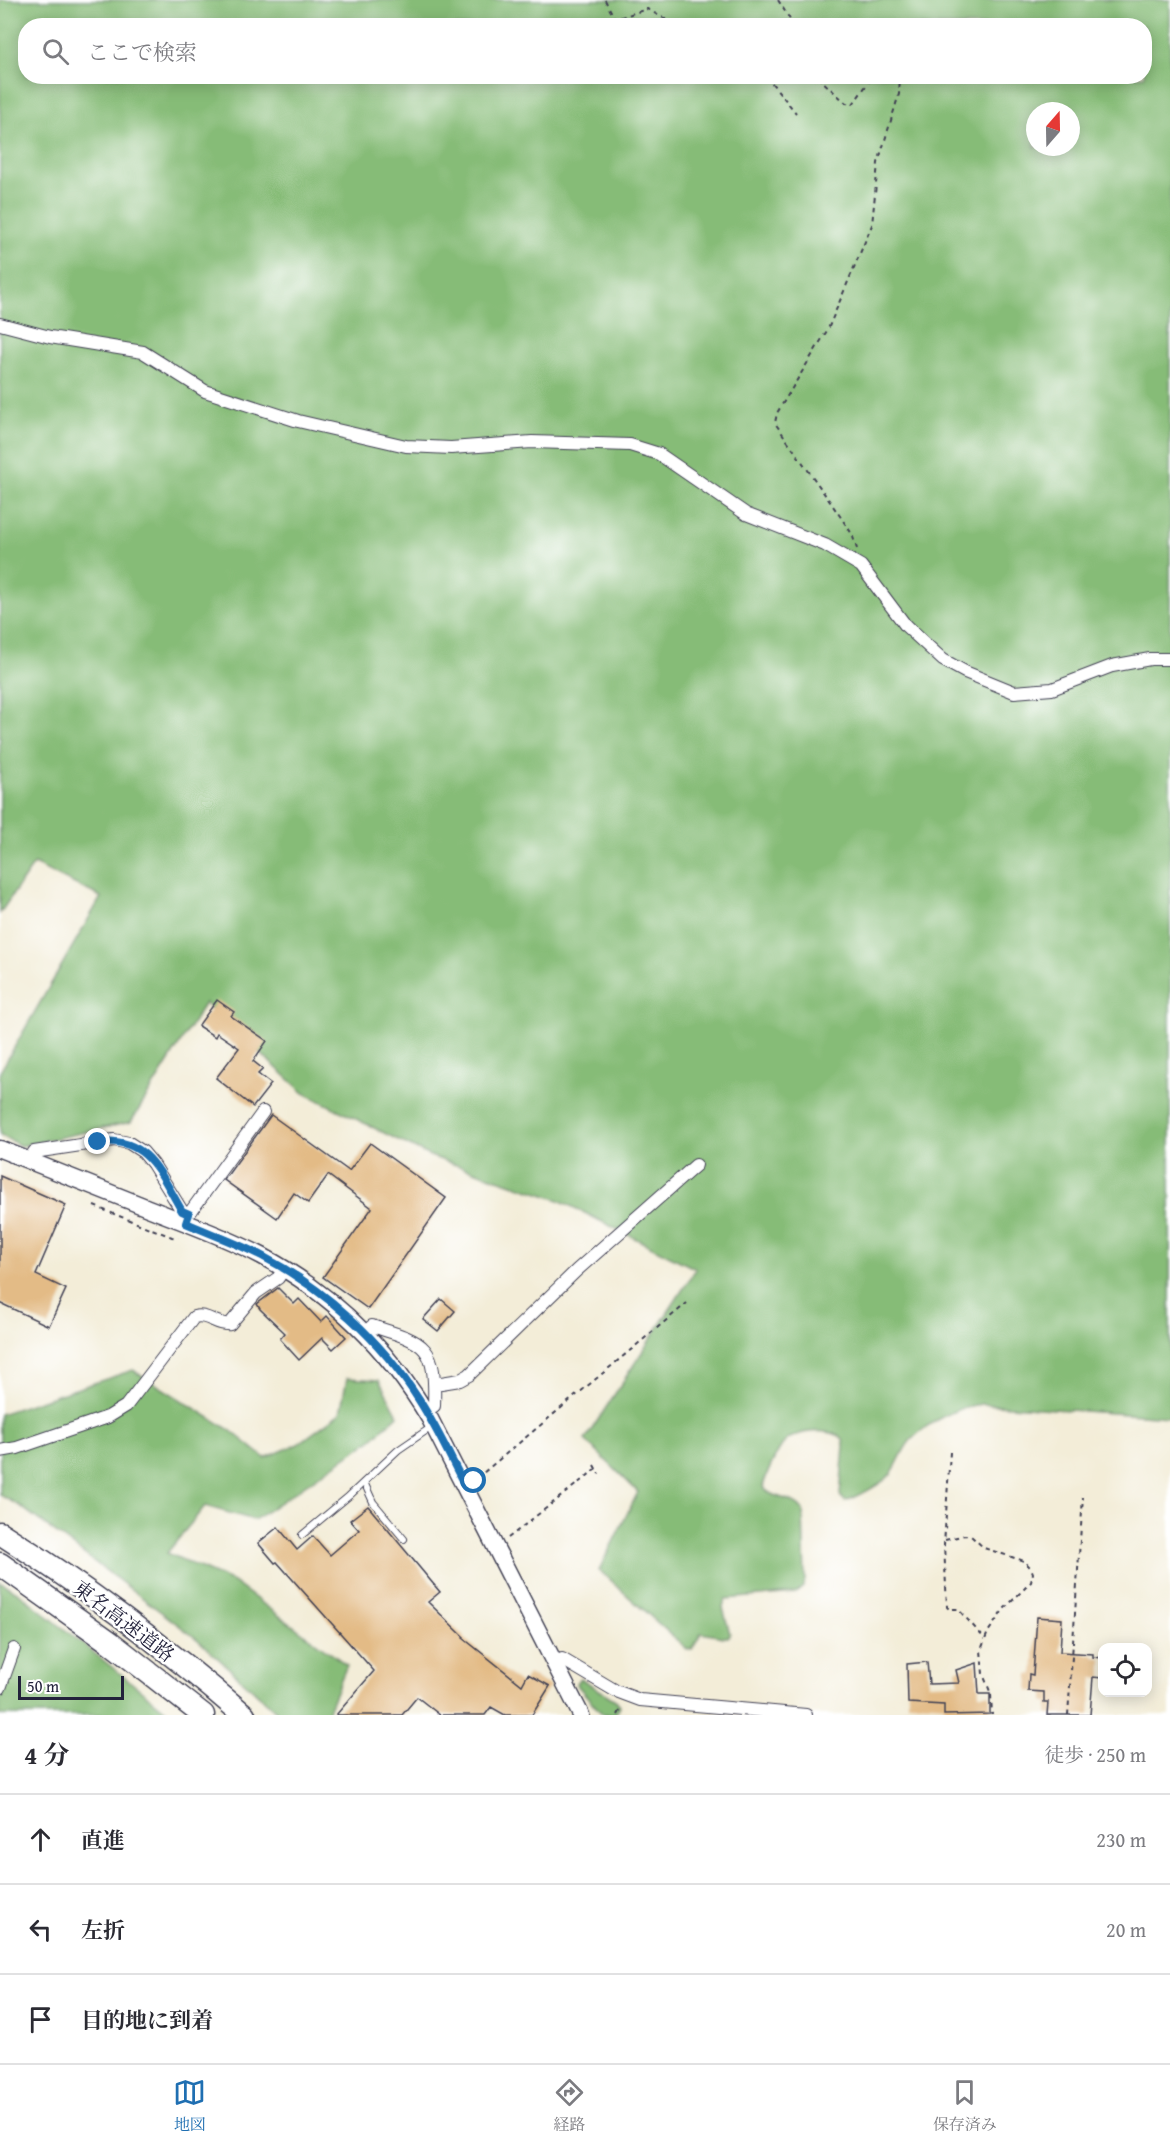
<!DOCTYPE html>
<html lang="ja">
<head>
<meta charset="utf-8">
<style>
	body { margin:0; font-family:"Gentium Book Plus","Noto Serif JP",serif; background:#f7f7f7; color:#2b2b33 }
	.controls { position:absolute; right:18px; bottom:18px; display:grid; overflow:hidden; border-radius:12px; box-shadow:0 3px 15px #0003 }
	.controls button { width:54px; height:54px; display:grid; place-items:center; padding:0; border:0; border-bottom:2px solid #e1e1e2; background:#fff; color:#2b2b33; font:30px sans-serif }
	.compass { position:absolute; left:1026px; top:102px; width:54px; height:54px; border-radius:50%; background:#fff; box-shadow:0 3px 15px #0003; rotate:20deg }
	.scale { position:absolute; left:18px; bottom:15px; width:106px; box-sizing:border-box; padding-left:6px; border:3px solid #22223b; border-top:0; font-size:16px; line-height:21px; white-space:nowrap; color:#22223b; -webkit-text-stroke:4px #fff; paint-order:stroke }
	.stop { position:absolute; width:18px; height:18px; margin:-14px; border:4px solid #1f6fb2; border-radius:50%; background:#fff }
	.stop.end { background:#1f6fb2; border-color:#fff; box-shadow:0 2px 6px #0008 }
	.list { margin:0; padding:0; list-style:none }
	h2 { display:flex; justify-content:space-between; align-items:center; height:78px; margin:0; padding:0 24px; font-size:26px }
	h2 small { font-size:20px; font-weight:400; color:#7c7c81 }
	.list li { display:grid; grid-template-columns:39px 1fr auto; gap:18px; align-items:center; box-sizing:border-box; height:90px; padding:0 24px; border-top:2px solid #e1e1e2 }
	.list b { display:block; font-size:22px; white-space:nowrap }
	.list em { font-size:20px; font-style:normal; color:#7c7c81 }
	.icon { flex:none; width:33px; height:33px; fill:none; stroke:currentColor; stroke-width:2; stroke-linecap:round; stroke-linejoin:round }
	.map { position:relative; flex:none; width:1170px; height:1715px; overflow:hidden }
	.search { position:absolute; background:#fff; box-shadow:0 3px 15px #0003; left:18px; right:18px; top:18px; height:66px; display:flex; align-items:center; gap:15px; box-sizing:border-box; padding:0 21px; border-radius:24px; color:#7c7c81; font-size:22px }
	.sheet { height:348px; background:#fff }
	nav { display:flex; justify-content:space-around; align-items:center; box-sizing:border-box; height:84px; border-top:2px solid #e1e1e2; background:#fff; font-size:16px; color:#7c7c81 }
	nav a { display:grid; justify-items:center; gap:3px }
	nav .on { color:#1f6fb2 }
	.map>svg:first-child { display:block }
</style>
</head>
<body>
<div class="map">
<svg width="1170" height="1715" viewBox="0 0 1170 1715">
	<rect width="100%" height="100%" fill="#fff"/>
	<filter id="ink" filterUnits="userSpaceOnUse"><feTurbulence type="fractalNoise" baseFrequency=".0167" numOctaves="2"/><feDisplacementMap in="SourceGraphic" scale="12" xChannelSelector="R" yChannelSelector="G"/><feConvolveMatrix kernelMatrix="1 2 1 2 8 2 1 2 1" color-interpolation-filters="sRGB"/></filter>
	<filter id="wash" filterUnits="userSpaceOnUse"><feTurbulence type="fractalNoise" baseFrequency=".008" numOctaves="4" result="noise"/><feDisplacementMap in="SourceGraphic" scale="24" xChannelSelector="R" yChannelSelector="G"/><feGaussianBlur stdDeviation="1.35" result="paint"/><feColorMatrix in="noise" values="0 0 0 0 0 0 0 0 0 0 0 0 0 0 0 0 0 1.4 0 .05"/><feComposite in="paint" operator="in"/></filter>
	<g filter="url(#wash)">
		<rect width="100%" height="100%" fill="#f3edd8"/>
		<path fill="#86bc77" stroke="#546f59" stroke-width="1.5" fill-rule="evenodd" d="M0,0H1170V1417L982,1404C957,1407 930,1421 912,1439C902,1449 899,1464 890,1475C883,1483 856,1498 845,1501L842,1498L840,1495L844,1445L843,1440L840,1436C824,1429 799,1430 786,1441C778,1448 765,1477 763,1487C772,1500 794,1496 803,1510L805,1580C803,1587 802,1591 795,1593L725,1599L723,1608L730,1634L728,1637H724L701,1633L692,1649L688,1650L599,1570L638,1492L585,1440L696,1269L559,1200L430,1156L304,1093L205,1003L131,1122L21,1146L0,1135V1072L101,897L34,864L0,913ZM26,26H1144V76H26ZM1035,111H1071V147H1035Z
			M133,1370L230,1430L265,1458L298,1444L340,1413L347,1378L379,1380L398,1415L371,1440L254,1520L205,1506L167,1553L233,1582L347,1665L326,1715H280L197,1639L20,1506L0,1495V1414Z
			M0,1582L19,1593L172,1715H0Z
			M580,1678L617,1701L619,1706L615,1715H603L578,1686L576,1683Z"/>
		<g id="blocks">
			<path fill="#e3bb86" d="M217,1000L234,1012L231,1016L267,1041L253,1061L263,1069L258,1074L271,1084L253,1107L216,1078L239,1048L217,1033L215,1037L198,1026Z
				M271,1115L349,1171L370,1143L446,1198L368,1309L323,1277L372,1208L328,1175L308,1203L294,1193L277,1218L224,1180Z
				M0,1176L66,1205L36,1275L66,1289L49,1326L0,1303Z
				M278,1288L294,1304L299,1299L321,1322L327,1316L346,1337L333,1349L322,1338L299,1360L280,1339L285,1333L260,1309L257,1304Z
				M441,1299L455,1311L438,1331L423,1319Z
				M368,1506L440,1592L428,1602L464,1637L463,1638L522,1685L528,1674L550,1686L532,1715H505L491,1707L485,1715H440L417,1697L402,1715H336L374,1671L277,1562L275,1563L258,1543L278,1527L297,1550L313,1536L330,1555L359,1530L350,1520Z
				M1037,1617L1062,1619L1060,1652L1093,1654V1657L1102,1658V1678L1093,1677L1090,1715H1047L1048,1702H1044V1692L1028,1691L1029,1674L1033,1675Z
				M927,1662L929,1684L959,1683L956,1670L977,1663L979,1694H990V1714L944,1715V1705L908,1703L907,1664Z"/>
		</g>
	</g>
	<g filter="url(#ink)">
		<use href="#blocks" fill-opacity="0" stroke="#414053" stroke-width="1.5"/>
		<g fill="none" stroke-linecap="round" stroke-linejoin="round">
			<defs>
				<path id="lane" d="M364,1482L373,1502L404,1539
					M302,1535L349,1496L398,1450L433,1426"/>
				<path id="street" d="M0,324L50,337L143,352L205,391L298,421L406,446L451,448L532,442L630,445L659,454L746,514L825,545L861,566L906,626L943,660L965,672L1014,692L1052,689L1112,666L1150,659H1170
					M30,1161L34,1152L114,1140L129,1143L143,1152L153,1164L182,1211L189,1214
					M186,1222L189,1214L263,1112
					M365,1333L372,1326C427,1343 436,1345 434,1406L426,1411
					M435,1384L460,1380L469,1375L577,1270L696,1165
					M0,1451L17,1448L108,1417L126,1406L194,1317C208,1313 216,1326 230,1324L256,1293L278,1278L284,1269
					M554,1663L562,1659L616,1691L640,1700L806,1715
					M0,1688L14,1649"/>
				<path id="secondary" d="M0,1149C49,1169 99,1188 148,1208C186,1223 226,1237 262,1256C333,1294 389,1350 430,1419L581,1715"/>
				<path id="highway" d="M0,1533C84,1586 169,1650 244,1715
					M0,1564L111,1643L203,1715"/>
			</defs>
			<use href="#lane" stroke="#414053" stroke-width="8"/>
			<use href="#street" stroke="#414053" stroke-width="14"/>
			<use href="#secondary" stroke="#414053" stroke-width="19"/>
			<use href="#highway" stroke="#414053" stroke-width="25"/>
			<path stroke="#414053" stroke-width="2" stroke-dasharray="4.5 4.5" stroke-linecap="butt" d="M605,0L615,19L647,9L678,26
				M778,0L794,26
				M766,76L796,113
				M819,76L821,80L846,103L853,104L873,76
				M857,549L852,534L840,516L775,423L777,413L828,329L872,225L878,163L899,94L900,76
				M94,1206L172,1237L178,1238
				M950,1452L944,1545L947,1607L949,1609H958L985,1639
				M594,1465L599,1474
				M477,1478L687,1303
				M508,1538L596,1469
				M945,1540L965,1535L971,1536L984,1548L1024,1561L1031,1568L1033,1573L1031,1582L1004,1609L988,1632L981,1650L983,1674L991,1694L992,1715
				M618,1715L622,1707
				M1068,1715L1083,1497"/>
			<use href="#lane" stroke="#fff" stroke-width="6"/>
			<use href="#street" stroke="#fff" stroke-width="12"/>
			<use href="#secondary" stroke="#fff" stroke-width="16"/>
			<use href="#highway" stroke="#fff" stroke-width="22"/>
		</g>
	</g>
	<g fill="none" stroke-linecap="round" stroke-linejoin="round" filter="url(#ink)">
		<path stroke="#1f6fb2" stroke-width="8" d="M98,1142C149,1136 160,1174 182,1211L189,1214L186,1223C211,1234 237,1243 262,1256C325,1289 381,1340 419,1400C437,1428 450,1457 465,1486L474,1481"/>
	</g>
	<g text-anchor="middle" stroke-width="5" stroke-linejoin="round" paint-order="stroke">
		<g font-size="20" fill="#22223b" stroke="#fff">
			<text transform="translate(124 1621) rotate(37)" y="7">東名高速道路</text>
		</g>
	</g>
</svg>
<div class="controls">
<button><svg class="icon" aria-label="locate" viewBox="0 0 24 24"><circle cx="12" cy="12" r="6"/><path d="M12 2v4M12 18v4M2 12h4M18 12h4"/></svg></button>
</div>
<svg class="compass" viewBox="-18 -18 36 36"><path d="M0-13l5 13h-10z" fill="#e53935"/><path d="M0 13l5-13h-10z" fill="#7c7c81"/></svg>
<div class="scale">50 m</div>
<div class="stop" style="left:474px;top:1481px"></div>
<div class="stop end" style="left:98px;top:1142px"></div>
<div class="search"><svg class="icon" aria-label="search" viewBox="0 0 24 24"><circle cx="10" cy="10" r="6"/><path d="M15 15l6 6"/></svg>ここで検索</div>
</div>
<section class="sheet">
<h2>4 分<small>徒歩 · 250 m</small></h2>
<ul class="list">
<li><svg class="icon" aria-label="ahead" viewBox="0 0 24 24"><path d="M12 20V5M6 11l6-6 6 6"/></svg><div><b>直進</b></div><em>230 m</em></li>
<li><svg class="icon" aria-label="left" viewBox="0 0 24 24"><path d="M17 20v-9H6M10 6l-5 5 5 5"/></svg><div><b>左折</b></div><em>20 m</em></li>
<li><svg class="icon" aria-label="arrive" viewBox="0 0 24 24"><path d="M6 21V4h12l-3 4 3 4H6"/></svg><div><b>目的地に到着</b></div></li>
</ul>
</section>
<nav>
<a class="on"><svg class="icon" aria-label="map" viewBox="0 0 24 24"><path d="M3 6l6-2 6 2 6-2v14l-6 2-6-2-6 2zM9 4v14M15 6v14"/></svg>地図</a>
<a><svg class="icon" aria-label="directions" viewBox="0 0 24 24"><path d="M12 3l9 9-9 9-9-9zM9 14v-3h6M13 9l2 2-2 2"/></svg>経路</a>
<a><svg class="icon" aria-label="saved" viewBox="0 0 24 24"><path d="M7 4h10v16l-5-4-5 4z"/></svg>保存済み</a>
</nav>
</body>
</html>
